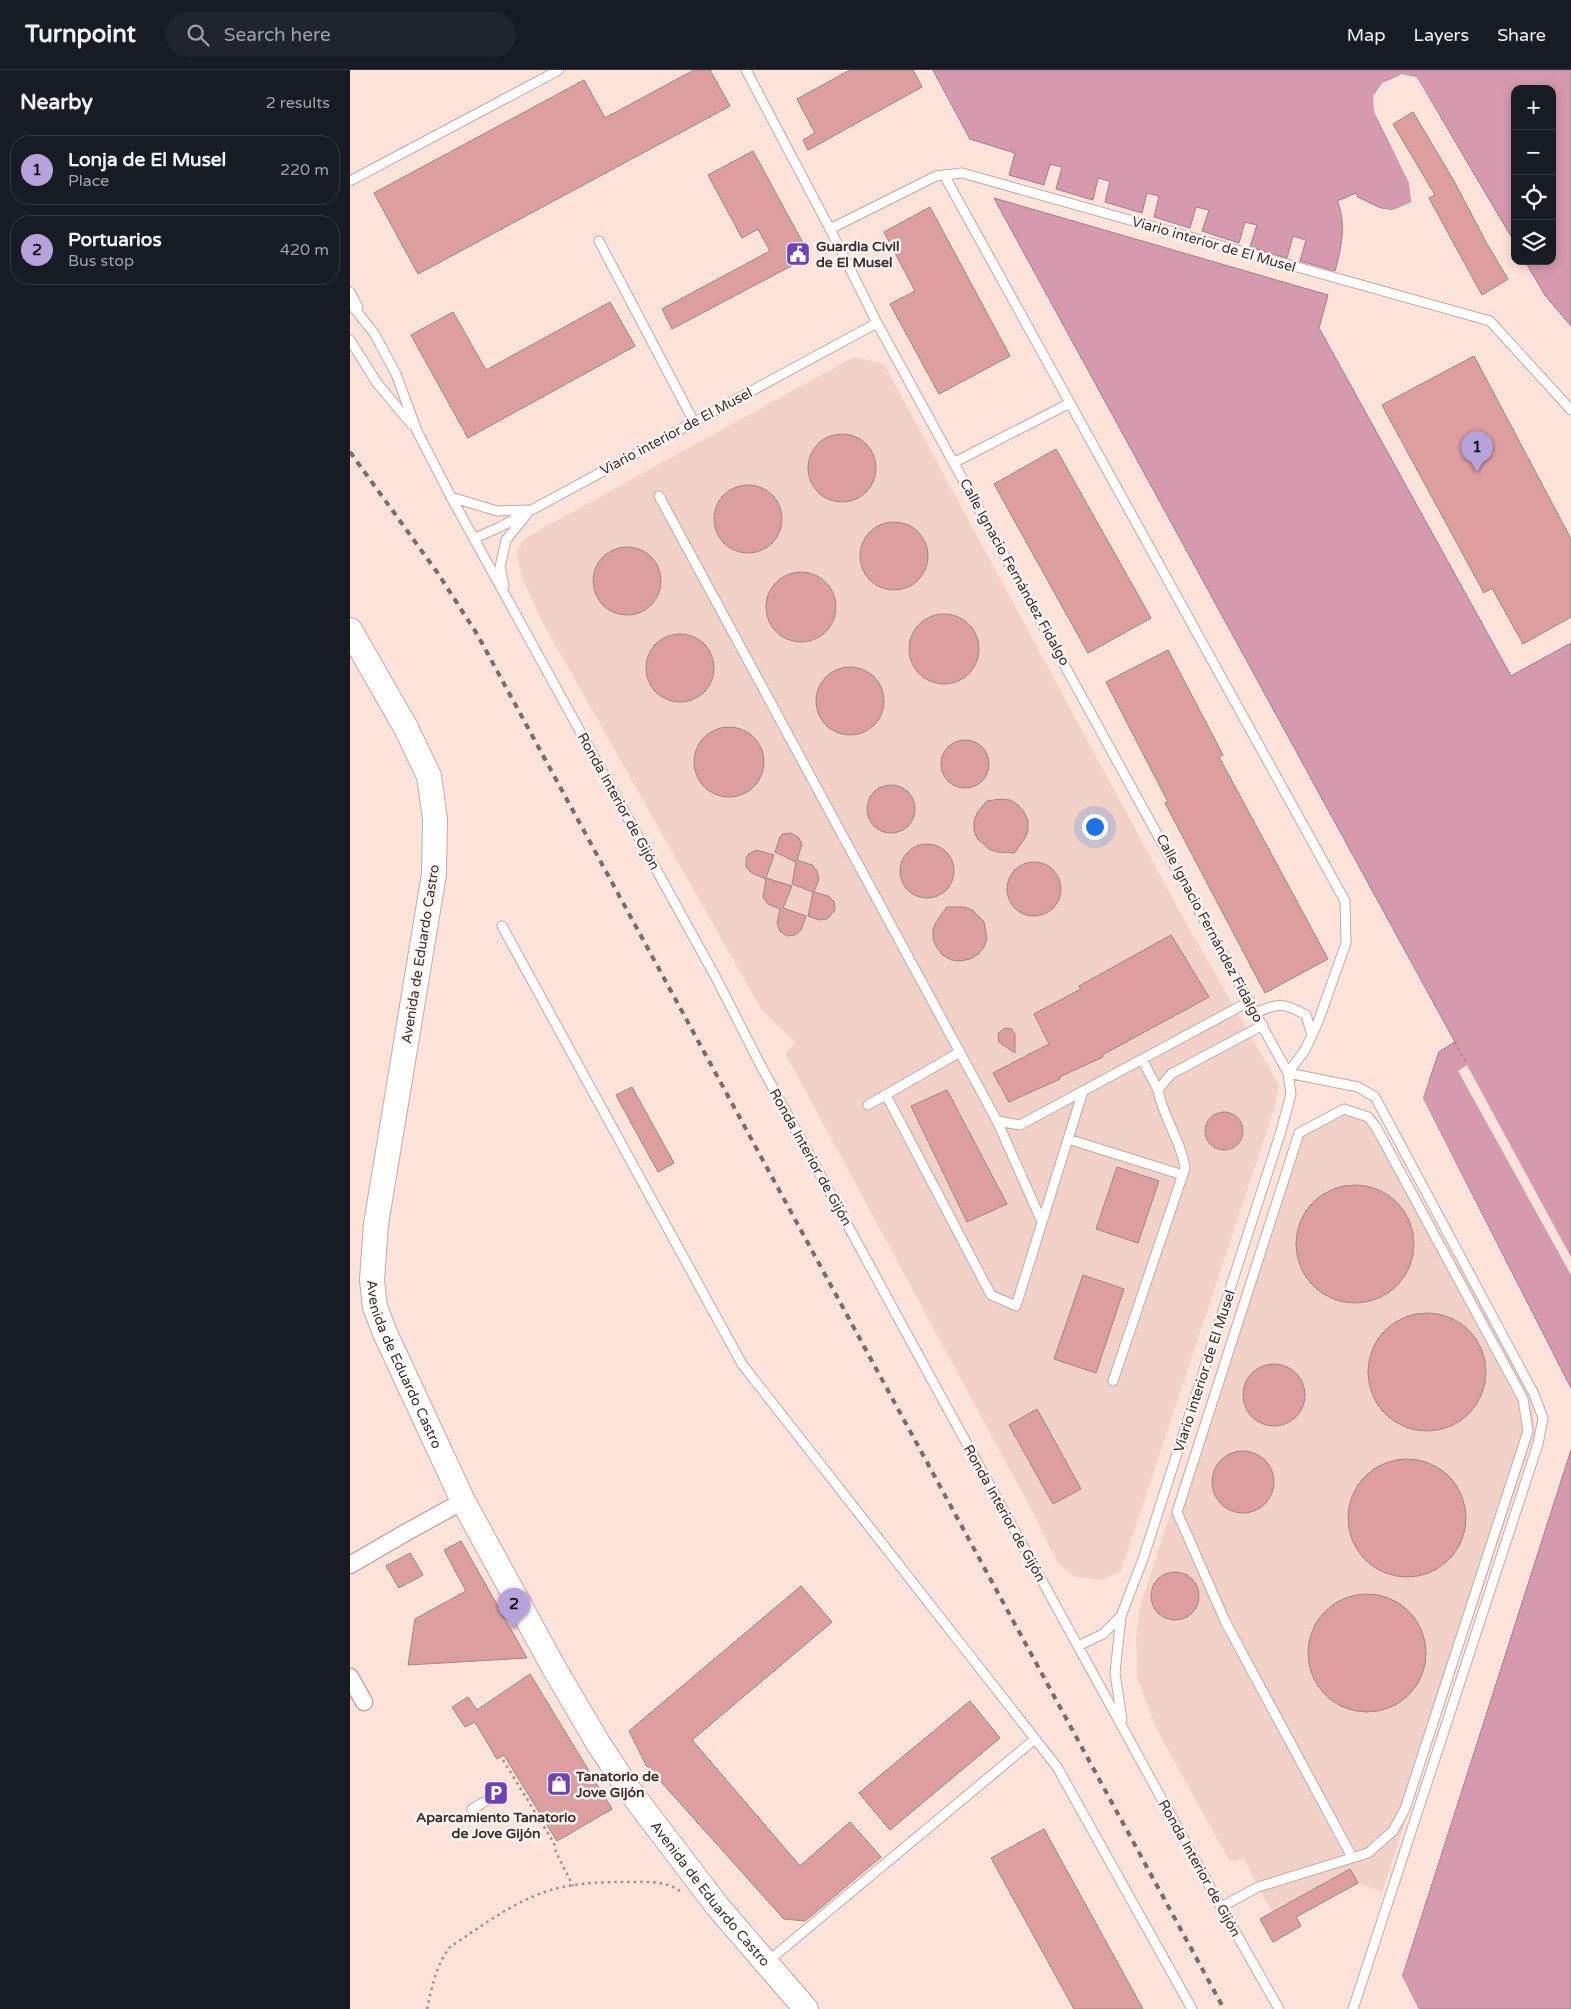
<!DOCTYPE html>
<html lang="en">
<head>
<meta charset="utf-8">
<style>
	body { margin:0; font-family:"Varela Round",sans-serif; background:#20242c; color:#f1f3f6 }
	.controls { position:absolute; right:15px; top:15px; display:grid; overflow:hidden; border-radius:10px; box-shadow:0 2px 12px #0003 }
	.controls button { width:45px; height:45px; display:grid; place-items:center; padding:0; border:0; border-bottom:1px solid #363941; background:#171b24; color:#f1f3f6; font:25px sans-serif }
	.you { position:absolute; left:744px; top:756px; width:18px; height:18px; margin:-12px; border:4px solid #fff; border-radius:50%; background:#1a73e8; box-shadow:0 0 0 8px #1a73e833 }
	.badge { display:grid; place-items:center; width:32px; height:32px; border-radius:50%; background:#b6a3db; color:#111; font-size:16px; font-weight:700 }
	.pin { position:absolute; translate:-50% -41px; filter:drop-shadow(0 1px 2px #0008) }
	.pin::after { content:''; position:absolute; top:26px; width:18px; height:15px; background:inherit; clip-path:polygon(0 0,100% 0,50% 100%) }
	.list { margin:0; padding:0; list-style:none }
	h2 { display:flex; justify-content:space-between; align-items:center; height:65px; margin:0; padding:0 20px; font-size:21px }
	h2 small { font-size:16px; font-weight:400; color:#9ea1a6 }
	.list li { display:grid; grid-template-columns:32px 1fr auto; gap:15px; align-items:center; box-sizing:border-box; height:70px; margin:0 10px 10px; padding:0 10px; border:1px solid #363941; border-radius:20px }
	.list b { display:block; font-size:19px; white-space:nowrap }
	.list p { margin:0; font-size:16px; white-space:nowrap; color:#9ea1a6 }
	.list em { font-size:16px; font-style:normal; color:#9ea1a6 }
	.icon { flex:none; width:28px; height:28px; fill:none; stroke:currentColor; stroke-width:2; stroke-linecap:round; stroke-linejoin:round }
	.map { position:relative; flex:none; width:1221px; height:1939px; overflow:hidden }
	header { display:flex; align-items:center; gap:30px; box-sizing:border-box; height:70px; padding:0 25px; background:#171b24; border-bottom:1px solid #363941 }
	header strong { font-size:24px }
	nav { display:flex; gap:28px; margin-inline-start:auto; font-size:18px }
	.search { width:350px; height:45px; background:#20242c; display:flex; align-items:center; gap:12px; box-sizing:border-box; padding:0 18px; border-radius:28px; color:#9ea1a6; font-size:19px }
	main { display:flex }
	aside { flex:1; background:#171b24 }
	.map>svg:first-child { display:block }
</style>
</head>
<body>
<header>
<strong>Turnpoint</strong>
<div class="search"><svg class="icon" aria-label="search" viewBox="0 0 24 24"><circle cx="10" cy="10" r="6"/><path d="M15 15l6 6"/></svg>Search here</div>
<nav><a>Map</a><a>Layers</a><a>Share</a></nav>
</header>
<main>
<aside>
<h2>Nearby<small>2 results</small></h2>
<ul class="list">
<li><span class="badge">1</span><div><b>Lonja de El Musel</b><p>Place</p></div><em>220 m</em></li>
<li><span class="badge">2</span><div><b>Portuarios</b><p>Bus stop</p></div><em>420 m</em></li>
</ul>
</aside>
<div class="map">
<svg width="1221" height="1939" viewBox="0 0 1221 1939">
	<rect width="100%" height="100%" fill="#fee3db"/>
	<path fill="#f2d2c8" d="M504,287L534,294L836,853L929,1015L925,1036L771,1501L752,1510L725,1507L707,1492L686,1448L435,983L446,973L411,939L192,551L171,505L167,481L175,468Z
		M994,1033L1024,1044L1181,1325L1185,1362L1032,1822L1008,1813L1000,1799L922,1842L893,1788L886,1791L879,1790L806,1658L787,1607L786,1566L790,1537L945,1059Z"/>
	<path fill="#d69aae" stroke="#a87a87" d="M583,0H1221V256L1195,225L1175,191H1202V19H1165V173L1067,7C1053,4 1051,4 1038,10C998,28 1055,90 1061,116C1062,121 1061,127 1061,132L1042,140L1033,139L1008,127L1006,123L987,131C997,152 991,180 985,201L950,191L956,170L943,166L937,188L900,177L907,155L895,152L889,173L852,161L859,140L846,137L840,158L804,147L809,126L797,123L792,143L755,132L760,111L748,108L743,130L706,119L712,97L700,94L694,115L659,105L665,83L620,69Z
		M644,128L978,225L969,258L1161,606L1221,573V1318L1073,1028L1089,982L1105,972Z
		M1221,1380V1939H1069L1052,1907Z"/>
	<path fill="#fee3db" d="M1052,4L1067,7L1165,176L1066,10L1052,7L1033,15L1025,27L1026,41L1063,115V133L1042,142L1032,141L1027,138L1042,140L1061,132L1059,113L1024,42L1023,26L1032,13Z
		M1117,995L1221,1187V1205L1108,1001Z
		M1079,1010L1073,1028L1221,1320L1071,1029L1076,1012Z
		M1221,1377L1052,1906L1069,1939H1066L1050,1906L1219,1379Z"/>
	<path fill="#dd9e9f" stroke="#a58484" d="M344,0H360L380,36L68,204L24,123L234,10L255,48Z
		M500,0H563L572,17L458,80L453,70L465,63L447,29Z
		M1063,42L1105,113L1137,174L1158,209L1132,225L1079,128L1085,125L1043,54Z
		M403,81L460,186L322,259L312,239L420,181L408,159L392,168L358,105Z
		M580,137L660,286L589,324L540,234L565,221L534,162Z
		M260,232L285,276L118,368L61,265L103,242L136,300Z
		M1124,286L1221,469V547L1173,574L1142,518L1134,523L1032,335Z
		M458 398a34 34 0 1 1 68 0a34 34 0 1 1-68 0Z
		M706,379L801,548L738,583L644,414Z
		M364 449a34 34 0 1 1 68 0a34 34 0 1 1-68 0Z
		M510 486a34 34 0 1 1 68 0a34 34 0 1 1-68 0Z
		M243 511a34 34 0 1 1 68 0a34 34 0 1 1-68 0Z
		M416 537a35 35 0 1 1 70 0a35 35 0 1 1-70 0Z
		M559 579a35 35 0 1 1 70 0a35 35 0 1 1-70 0Z
		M296 598a34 34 0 1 1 68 0a34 34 0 1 1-68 0Z
		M818,580L873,685L869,687L978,889L915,923L815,733L818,732L756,612Z
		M466 631a34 34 0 1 1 68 0a34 34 0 1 1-68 0Z
		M344 692a35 35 0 1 1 70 0a35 35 0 1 1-70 0Z
		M591 694a24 24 0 1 1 48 0a24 24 0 1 1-48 0Z
		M517 739a24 24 0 1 1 48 0a24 24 0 1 1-48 0Z
		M651,729L660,730L668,735L674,742L678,751V760L675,768L664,783L647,782L639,779L627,768L624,760V751L627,743L637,731Z
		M441,763L448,767L452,774L447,790L462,795L467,801L469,809L464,822L478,826L484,832L485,840L477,849L469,850L458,846L463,822L442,814L446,792L425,782L430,767L433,764Z
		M550 801a27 27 0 1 1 54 0a27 27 0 1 1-54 0Z
		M406,780L424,785L416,808L442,816L433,838L456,846L451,860L445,865L437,866L430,861L427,853L430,839L418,834L413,827L416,809L402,803L396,797V788L399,784Z
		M657 819a27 27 0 1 1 54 0a27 27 0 1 1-54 0Z
		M597,837H614L622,840L634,852L637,868L634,877L628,884L620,889L610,891L601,890L593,885L587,878L583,869V860L586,852Z
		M821,865L859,927L752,985L753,987L709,1007L710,1009L659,1032L643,1003L699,974L684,944L731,919L729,916Z
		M655,958L661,959L665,964V983L649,972L648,964Z
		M282,1017L324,1093L308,1102L266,1025Z
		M597,1020L657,1134L617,1152L561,1036Z
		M855 1061a19 19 0 1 1 38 0a19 19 0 1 1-38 0Z
		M767,1097L809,1111L788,1173L746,1159Z
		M946 1174a59 59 0 1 1 118 0a59 59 0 1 1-118 0Z
		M733,1205L774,1219L746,1303L704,1289Z
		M1018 1302a59 59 0 1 1 118 0a59 59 0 1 1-118 0Z
		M893 1325a31 31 0 1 1 62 0a31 31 0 1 1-62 0Z
		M687,1339L731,1419L703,1434L659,1355Z
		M862 1412a31 31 0 1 1 62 0a31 31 0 1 1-62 0Z
		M998 1448a59 59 0 1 1 118 0a59 59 0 1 1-118 0Z
		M111,1471L177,1588L58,1595L65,1549L116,1521L94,1480Z
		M60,1483L73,1505L49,1518L36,1496Z
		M801 1526a24 24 0 1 1 48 0a24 24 0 1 1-48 0Z
		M451,1516L482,1552L342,1670L450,1796L500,1752L531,1787L455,1851L434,1849L296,1695L279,1661Z
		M958 1583a59 59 0 1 1 118 0a59 59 0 1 1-118 0Z
		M180,1604L262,1739L207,1771L154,1685L147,1689L125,1652L115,1657L102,1637L118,1627L127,1640Z
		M620,1631L650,1668L540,1760L509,1723Z
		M694,1759L793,1939H724L641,1788Z
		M1000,1799L1008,1813L946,1847L951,1856L923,1872L910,1849Z"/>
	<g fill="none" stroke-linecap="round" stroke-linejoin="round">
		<defs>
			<path id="lane" d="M396,0L480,159L527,253L938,1003L941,1024L931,1061L793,1489L771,1546L753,1564L728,1576
				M594,105L995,831L996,873L968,952L955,980L938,1003
				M0,111L209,0
				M480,159L586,106L612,103L1140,251L1221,340
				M249,171L344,352
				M0,222L8,237
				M0,233L24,263L46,304L67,361L101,427L365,906L410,994L571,1290L871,1837L929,1939
				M0,270L27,313L62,355
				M605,392L720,333
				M309,426L647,1051L670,1055L900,931
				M101,427L147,441L177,440
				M125,468L150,457L527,253
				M154,516L150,497L156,470L177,444
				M152,856L392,1294L707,1697L842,1939
				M906,943C929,932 934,933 956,945L962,965
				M792,989L808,1020
				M938,1003L1008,1017L1025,1027L1184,1324L1193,1348L1188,1374L1003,1939
				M536,1025L641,1225L666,1236L733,1021
				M518,1035L610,982
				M647,1051L692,1152
				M718,1069L833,1105
				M763,1311L835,1098C831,1070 813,1048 808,1020L821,1004L913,955
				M771,1546L765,1603L772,1650
				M122,1739L146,1725
				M871,1837L908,1817L1018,1783L1043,1761L1055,1739L1178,1361L1173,1329L1026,1057L1018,1047L994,1039L949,1063L827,1442L876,1553L1002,1787
				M417,1892L685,1669"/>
			<path id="street" d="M0,1495L55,1463L113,1431
				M0,1607L14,1632"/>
			<g id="secondary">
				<path id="s1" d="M0,560L56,658L79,706L85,749L84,804L26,1154L22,1210L25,1237L35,1263L113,1431L204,1598L248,1673L279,1720L368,1837L456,1939"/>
			</g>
		</defs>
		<use href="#lane" stroke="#c9a99f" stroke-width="11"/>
		<use href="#street" stroke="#c9a99f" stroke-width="19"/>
		<use href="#secondary" stroke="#c9a99f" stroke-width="26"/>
		<path stroke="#a4908a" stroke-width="2.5" stroke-dasharray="2.5 4" stroke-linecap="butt" d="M1105,972L1117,995
			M153,1690L204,1773L206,1782L223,1816
			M77,1939C82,1917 86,1895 100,1877C127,1859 154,1839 184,1826C214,1813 247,1812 278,1812C296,1812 315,1810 330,1821"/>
		<use href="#lane" stroke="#fff" stroke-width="9"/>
		<use href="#street" stroke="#fff" stroke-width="16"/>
		<use href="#secondary" stroke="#fff" stroke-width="24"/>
		<path stroke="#7b6b65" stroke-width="4" stroke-dasharray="6 6" stroke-linecap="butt" d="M0,382L87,502L127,564L874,1939"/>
	</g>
	<defs>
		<symbol id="civic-square" viewBox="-11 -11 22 22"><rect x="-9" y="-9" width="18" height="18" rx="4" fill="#6e41b9" stroke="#fcf5f3"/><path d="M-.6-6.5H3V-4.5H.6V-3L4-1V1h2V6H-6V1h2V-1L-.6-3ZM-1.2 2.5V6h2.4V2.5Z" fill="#fff"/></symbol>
		<symbol id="shop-square" viewBox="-11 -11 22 22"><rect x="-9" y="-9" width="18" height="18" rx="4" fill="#6e41b9" stroke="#fcf5f3"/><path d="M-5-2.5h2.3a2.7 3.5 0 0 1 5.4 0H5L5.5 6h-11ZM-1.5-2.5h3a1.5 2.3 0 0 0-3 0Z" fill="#fff"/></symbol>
		<symbol id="parking-square" viewBox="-11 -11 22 22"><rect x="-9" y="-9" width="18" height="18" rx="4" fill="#6e41b9" stroke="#fcf5f3"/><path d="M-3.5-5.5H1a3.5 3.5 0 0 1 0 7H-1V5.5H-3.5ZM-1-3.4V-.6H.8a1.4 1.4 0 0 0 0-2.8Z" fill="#fff"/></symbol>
	</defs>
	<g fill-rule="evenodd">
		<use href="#civic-square" x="434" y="170" width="28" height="28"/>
		<use href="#shop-square" x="195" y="1700" width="28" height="28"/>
		<use href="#parking-square" x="132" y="1709" width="28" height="28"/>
	</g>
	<g text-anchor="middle" stroke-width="5" stroke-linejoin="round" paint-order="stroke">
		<g font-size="14" fill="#3c302c" stroke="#fcf5f3">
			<text transform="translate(864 174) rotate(16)" y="5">Viario interior de El Musel</text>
			<text transform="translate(326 361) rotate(-28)" y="5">Viario interior de El Musel</text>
			<text transform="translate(665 502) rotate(61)" y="5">Calle Ignacio Fernández Fidalgo</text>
			<text transform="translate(269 731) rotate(61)" y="5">Ronda Interior de Gijón</text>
			<text transform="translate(860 858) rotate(62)" y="5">Calle Ignacio Fernández Fidalgo</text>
			<text transform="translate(70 884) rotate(-81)" y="5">Avenida de Eduardo Castro</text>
			<text transform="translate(461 1087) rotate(61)" y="5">Ronda Interior de Gijón</text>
			<text dy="5" stroke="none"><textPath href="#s1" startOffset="766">Avenida de Eduardo Castro</textPath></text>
			<text transform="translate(854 1301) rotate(-72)" y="5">Viario interior de El Musel</text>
			<text transform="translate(655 1443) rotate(61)" y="5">Ronda Interior de Gijón</text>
			<text transform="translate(850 1798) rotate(61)" y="5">Ronda Interior de Gijón</text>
			<text dy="5" stroke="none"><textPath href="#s1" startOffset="1381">Avenida de Eduardo Castro</textPath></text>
		</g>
		<g font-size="14" font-weight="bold" fill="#3c302c" stroke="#fcf5f3" text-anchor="start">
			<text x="466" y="181">Guardia Civil<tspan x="466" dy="16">de El Musel</tspan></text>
			<text x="226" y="1711">Tanatorio de<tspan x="226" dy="16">Jove Gijón</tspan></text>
			<text x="146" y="1752" text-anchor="middle">Aparcamiento Tanatorio<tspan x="146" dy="16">de Jove Gijón</tspan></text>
		</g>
	</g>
</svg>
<div class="controls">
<button>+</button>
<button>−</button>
<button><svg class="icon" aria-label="locate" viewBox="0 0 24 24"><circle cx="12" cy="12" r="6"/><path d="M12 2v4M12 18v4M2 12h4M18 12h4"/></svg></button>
<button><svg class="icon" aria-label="layers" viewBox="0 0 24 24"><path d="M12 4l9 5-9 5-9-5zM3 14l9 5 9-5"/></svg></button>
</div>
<div class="you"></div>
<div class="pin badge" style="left:1127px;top:402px">1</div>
<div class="pin badge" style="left:164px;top:1559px">2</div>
</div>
</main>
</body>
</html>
